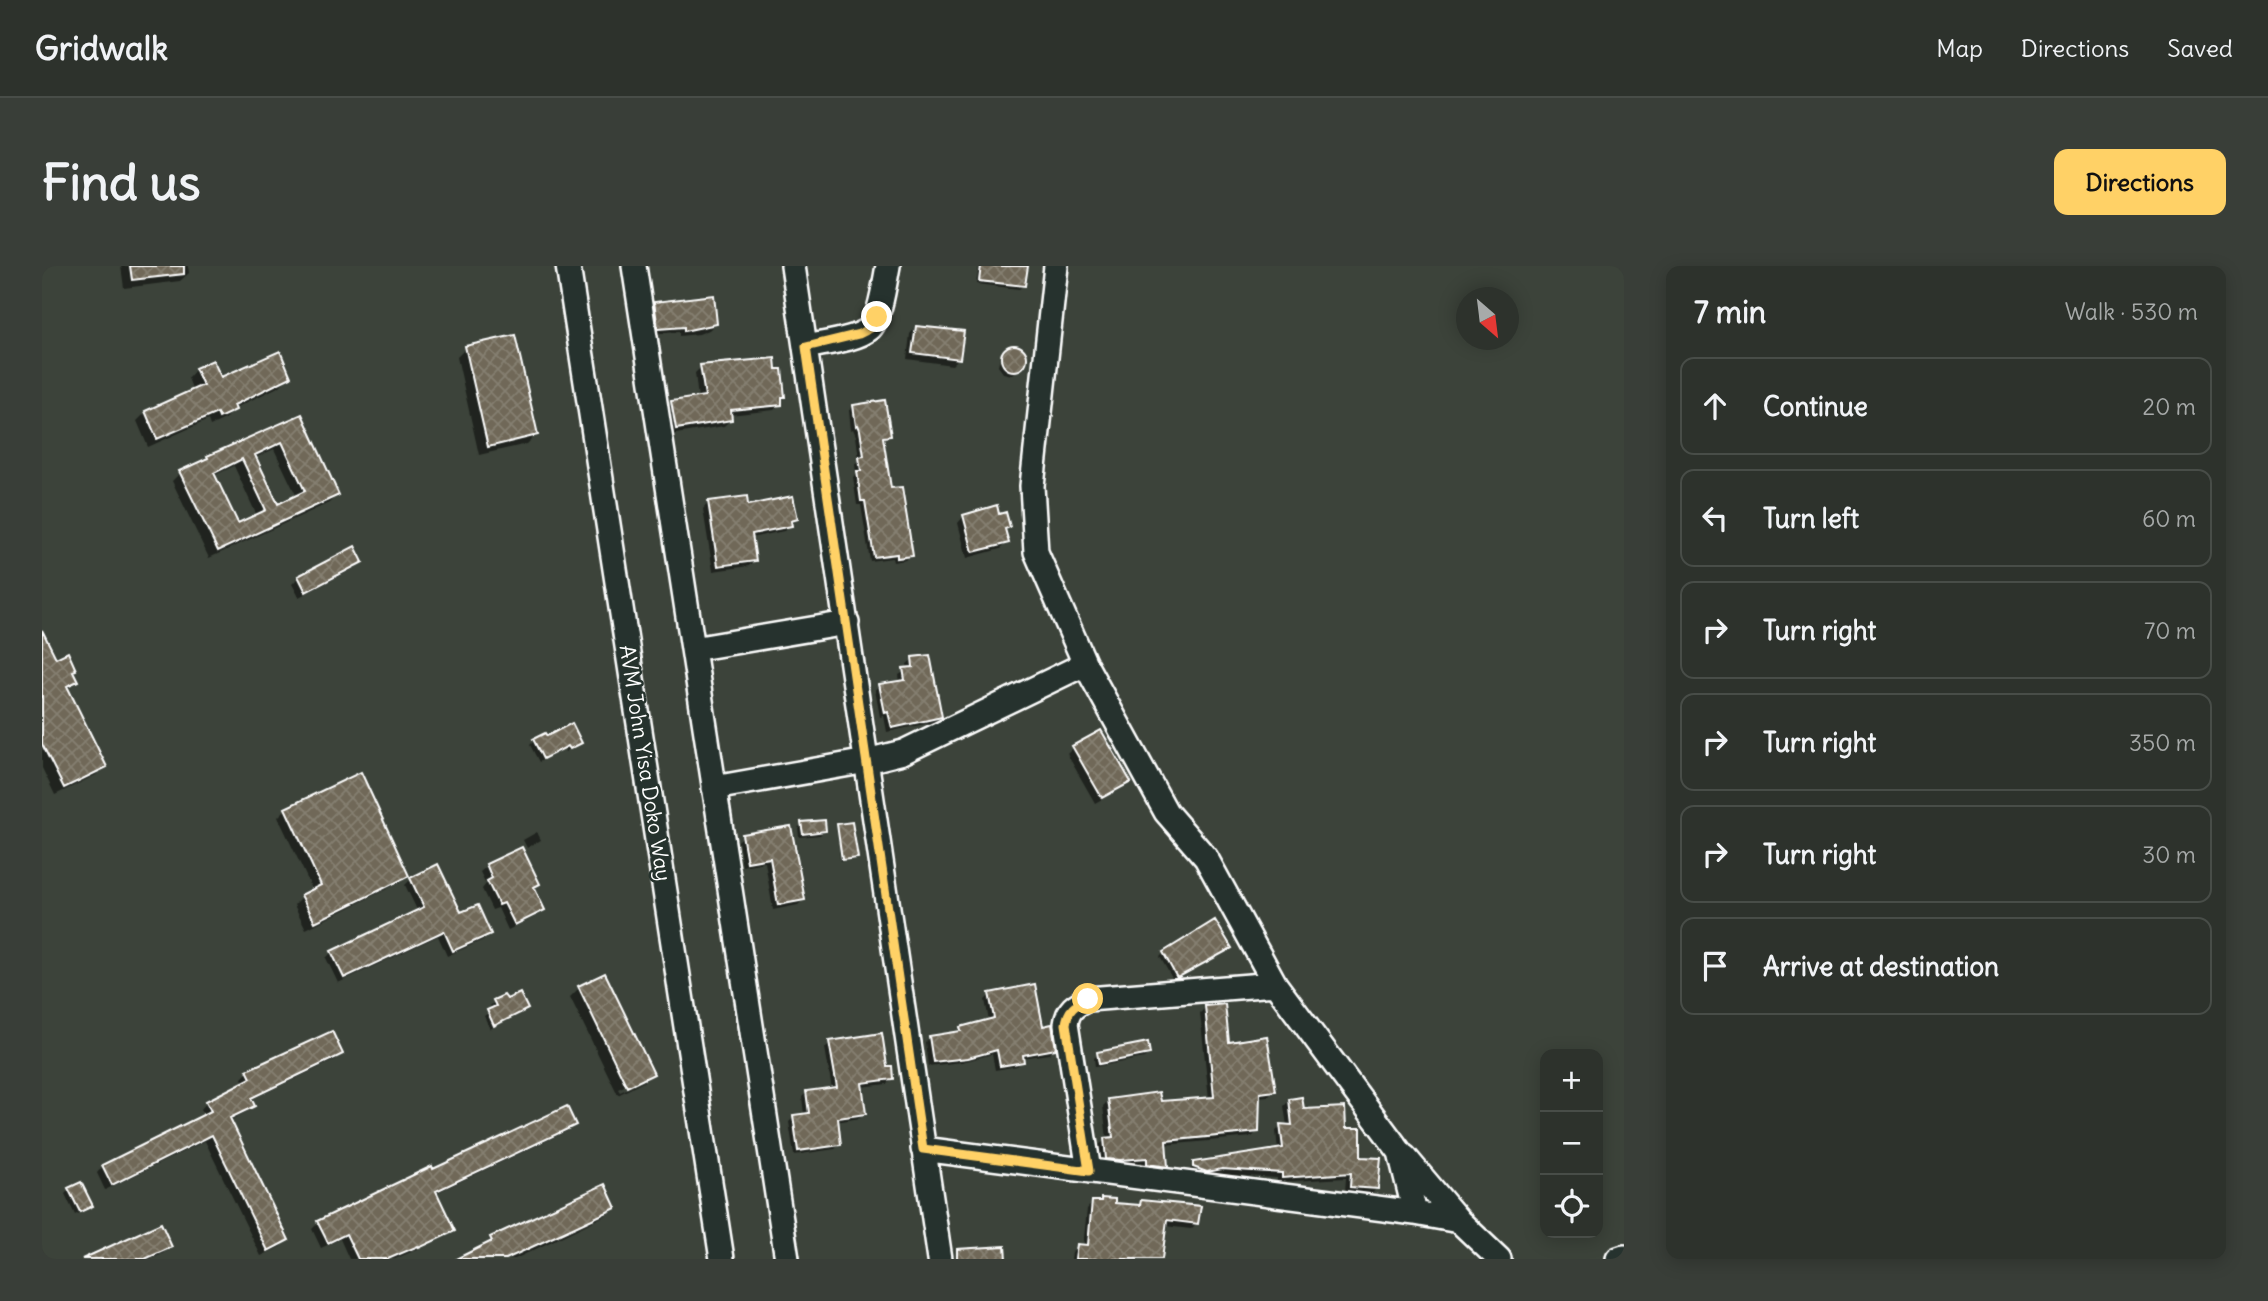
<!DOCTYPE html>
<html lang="en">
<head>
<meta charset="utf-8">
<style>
	body { margin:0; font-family:Delius,sans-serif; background:#393e38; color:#f1f3f6 }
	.controls { position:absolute; right:21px; bottom:21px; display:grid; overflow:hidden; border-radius:14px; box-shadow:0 4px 18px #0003 }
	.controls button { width:63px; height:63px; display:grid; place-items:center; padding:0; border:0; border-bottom:2px solid #484d48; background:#2d322c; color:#f1f3f6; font:35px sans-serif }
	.compass { position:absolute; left:1414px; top:21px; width:63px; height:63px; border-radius:50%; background:#2d322c; box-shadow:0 4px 18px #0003; rotate:152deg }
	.stop { position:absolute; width:21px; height:21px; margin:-16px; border:5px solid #ffd166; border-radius:50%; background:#fff }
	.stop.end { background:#ffd166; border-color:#fff; box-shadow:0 2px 7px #0008 }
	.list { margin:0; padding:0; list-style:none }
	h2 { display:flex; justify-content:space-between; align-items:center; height:91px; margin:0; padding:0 28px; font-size:30px }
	h2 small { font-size:23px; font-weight:400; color:#a7aaa9 }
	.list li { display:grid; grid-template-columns:46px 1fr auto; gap:21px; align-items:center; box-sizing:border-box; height:98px; margin:0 14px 14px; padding:0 14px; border:2px solid #484d48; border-radius:14px }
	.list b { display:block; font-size:26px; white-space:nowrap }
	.list em { font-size:23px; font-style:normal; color:#a7aaa9 }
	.icon { flex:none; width:38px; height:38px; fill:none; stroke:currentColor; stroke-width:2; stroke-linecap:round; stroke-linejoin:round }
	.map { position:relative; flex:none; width:1582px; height:993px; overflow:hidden; border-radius:14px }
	header { display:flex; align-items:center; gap:42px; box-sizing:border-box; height:98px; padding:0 35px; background:#2d322c; border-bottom:2px solid #484d48 }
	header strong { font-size:33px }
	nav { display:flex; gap:38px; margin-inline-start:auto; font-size:24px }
	.intro { display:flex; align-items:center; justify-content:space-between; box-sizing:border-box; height:168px; padding:0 42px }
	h1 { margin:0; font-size:49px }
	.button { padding:18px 32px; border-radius:14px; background:#ffd166; color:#111; font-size:24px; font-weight:700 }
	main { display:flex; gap:42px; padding:0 42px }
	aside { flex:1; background:#2d322c; border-radius:14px; box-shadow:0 4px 18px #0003 }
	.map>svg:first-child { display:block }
</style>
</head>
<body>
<header>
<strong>Gridwalk</strong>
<nav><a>Map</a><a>Directions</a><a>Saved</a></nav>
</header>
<div class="intro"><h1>Find us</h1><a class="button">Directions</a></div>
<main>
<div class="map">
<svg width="1582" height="993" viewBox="0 0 1582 993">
	<defs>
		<pattern id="building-cross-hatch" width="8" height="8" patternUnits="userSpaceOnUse" patternTransform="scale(1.75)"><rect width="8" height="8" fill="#706858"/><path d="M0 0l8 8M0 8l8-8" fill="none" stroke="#857f71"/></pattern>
	</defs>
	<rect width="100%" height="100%" fill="#3c433a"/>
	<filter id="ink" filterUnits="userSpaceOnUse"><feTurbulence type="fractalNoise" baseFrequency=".0143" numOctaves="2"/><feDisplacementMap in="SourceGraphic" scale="14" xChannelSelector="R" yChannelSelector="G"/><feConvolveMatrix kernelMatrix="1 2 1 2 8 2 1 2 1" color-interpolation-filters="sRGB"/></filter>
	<g filter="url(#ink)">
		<path fill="#0007" fill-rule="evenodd" d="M79,0H146L147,7L138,15L82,22Z
			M937,0H984L981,20L977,23L934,18Z
			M613,38L673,58L667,64L657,68L637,70V66L610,68L606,44Z
			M874,61L917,92L910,99L865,93L868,68Z
			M972,80L978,83L983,90L982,98L970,109L961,107L956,100L958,92Z
			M424,82L494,169L485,178L437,189L415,91Z
			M659,101L738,133V138L732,144L688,149V154L682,160L628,169L624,143L630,137L656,133L653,107Z
			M154,103L178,113L247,111L238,120L191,143L183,153L168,160L166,154L106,181L95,155L104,146L151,125L146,112Z
			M811,140L847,169L840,174L848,224L869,289L864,294L851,296L850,292L828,295L819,239H815L811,211L814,208L813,198L817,193L814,170L811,163L809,164L807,145Z
			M259,150L295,229L287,237L167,292L130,215L138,207L166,191ZM232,183L255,231L235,240L213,192ZM192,200L215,250L195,259L171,210Z
			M666,237L704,241L754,253L742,265L709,272L712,294L707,300L671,305L661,243Z
			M922,250H956L966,261L961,265L965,276L958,283L925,292L916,257Z
			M319,296L313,302L257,331L250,318L257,311Z
			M0,368L13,394L30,406L34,414L25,424L62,501L54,509L13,529L0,502Z
			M871,393L898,451L892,456L845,466L842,450L838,451L833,424L838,419L858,416L857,409L866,403L865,398Z
			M504,472L537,477L523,486L522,483L497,496L488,479L492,475Z
			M1031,482L1087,516L1080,522L1053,537L1025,488Z
			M244,543L365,609L357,617L264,663L252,639L260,631L271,625L236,551Z
			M760,558L782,565L778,569L757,571L756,562Z
			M796,560L814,591L812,593L798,595Z
			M748,562L761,634L756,639L731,644L723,596L700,600L696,575L701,570Z
			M495,566L499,574L485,582L481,574Z
			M479,583L496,617L491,623L501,644L494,650L466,664L456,642L450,644L440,623L444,618L438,606L445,600Z
			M369,613L447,668L441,674L405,690L396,670L296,717L284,692L290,686L376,646L363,619Z
			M1187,682L1131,714L1118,691L1122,687Z
			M537,722L609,808L601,816L576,829L528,731ZM601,811V815L578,826L576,823Z
			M948,729L999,762L1012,783L1007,788L979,792L980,795L975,800L953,804L950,788L920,796L886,800L883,776L888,771L914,767L919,763L947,755L943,734Z
			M452,736H464L484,743L448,763L442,750L450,744L448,740Z
			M1164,741L1185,778L1232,824L1226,830L1216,831L1215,866L1210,871L1123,879L1124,900L1119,906L1100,903V896L1071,899L1059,898L1057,879L1065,873L1061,840L1067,834L1117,837L1167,833L1158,747Z
			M788,777L843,802L850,813L845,818L819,821L822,848L818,852L794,856L798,878L793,883L752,889L747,856L752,851L762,849L760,831L765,826L790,823L783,782Z
			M299,788L293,794L208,834L211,840L204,846L187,855L245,974L238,981L219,990L163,875L63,924L55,907L61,900L163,850L159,843L165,836L202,818L200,812L206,806Z
			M1056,788H1106L1102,792L1053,801L1052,792Z
			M1248,834L1260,845L1302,864L1335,922L1329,928L1303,926L1304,912L1235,916V912L1173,908L1159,910L1146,906L1152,898L1236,885L1234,865L1239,860H1245L1242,840Z
			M532,858L525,865L394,927L411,964L405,970L353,993H307L298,973L279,982L270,963L276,957L390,905Z
			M27,924L49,939L33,949L23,928Z
			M1060,934L1071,939L1095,940L1099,936L1155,957L1149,963L1123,960L1118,993H1029L1030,986L1036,980L1041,981L1045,943L1051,936L1057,937Z
			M572,941L564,949L473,993H418L441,981L449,973Z
			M128,981L120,988L109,993H46Z"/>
		<path fill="url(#building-cross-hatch)" stroke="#fff" stroke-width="2" fill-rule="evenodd" d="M88,0H142V8L90,14Z
			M939,0H986L983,20L937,15Z
			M672,29L675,58L642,65V61L616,63L612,36Z
			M874,60L922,65L918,93L870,87Z
			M473,69L496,169L446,181L423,80Z
			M959 92a13 13 0 1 1 26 0a13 13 0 1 1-26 0Z
			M238,85L249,111L192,139L194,144L177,152L175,147L115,173L103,145L161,119L153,102L171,94L179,111Z
			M733,92L734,103H740L743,131H740V139L689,144L690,154L634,163L629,135L663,130L658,99Z
			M843,134L849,170L841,171L849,222L860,221L871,290L855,292V288L832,291L823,235H819L815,205H819L817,191L822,190L818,164L816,159L814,160L811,139Z
			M260,148L297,229L176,285L137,205L166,192L165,190ZM240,176L263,225L236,238L213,189ZM200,193L224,244L196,257L172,207Z
			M705,230L706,239L751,230L756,253L749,255L750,260L710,268L714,295L676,300L666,235Z
			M955,239L957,248L964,246L968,261L963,263L967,277L931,286L921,249Z
			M313,280L321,296L264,326L256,310Z
			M0,364L14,392L26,386L34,404L31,405L36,415L25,420L65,501L22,522L0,478Z
			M888,389L900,451L850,462L846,446L843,447L837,418L863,414L861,402L871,401L870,391Z
			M530,457L540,477L528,483L526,480L501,493L491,473L503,467L505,470Z
			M1059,464L1089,516L1060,532L1030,480Z
			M319,506L367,610L273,656L259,629L279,619L243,542Z
			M783,554L784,565L761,568L759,556Z
			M810,556L816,592L800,594L795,558Z
			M749,560L763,634L736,639L728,592L705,596L700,568Z
			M480,581L498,618L492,621L503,644L473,659L462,637L457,639L445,615L450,612L444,598Z
			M396,598L419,646L436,639L449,668L411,685L402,665L302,712L289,685L382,641L368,612Z
			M1173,654L1190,682L1135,712L1121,686Z
			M563,707L612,808L585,821L536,720Z
			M993,718L1001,760L1010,758L1014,783L981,789L982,796L958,800L955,784L926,792L891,796L887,770L919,765L918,761L952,752L947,727Z
			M478,727L486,743L452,760L445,744L454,740L451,734L462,729L465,733Z
			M1183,738L1187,776L1225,770L1234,825L1218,827L1217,866L1124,875L1126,901L1105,898V892L1078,894L1064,893L1062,872L1071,871L1066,833L1117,826L1119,835L1172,831L1163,740Z
			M290,765L301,788L209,832L213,840L188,852L247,974L226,985L170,869L70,919L60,899L169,845L164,835L209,812L205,804Z
			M840,767L845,800H850L851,813L820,817L824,848L796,852L799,879L756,885L751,849L767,847L764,825L795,821L787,775Z
			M1106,776L1108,788L1057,798L1055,786Z
			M1260,831L1262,843L1303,841L1304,862H1319V891L1339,892L1336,923L1308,921L1309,907L1240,912V907L1180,903L1165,906L1151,901V896L1241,882L1238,858L1250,859L1247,833Z
			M525,840L534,859L394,925L413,965L377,982L376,980L346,993H316L304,968L286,977L275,955L390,900L391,903Z
			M39,916L51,940L38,946L26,922Z
			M563,918L574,942L464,993H414L450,975L448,971Z
			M1059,932L1073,933V937L1098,939L1099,934L1159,940L1156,958L1125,954L1120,993H1033L1035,978L1046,979L1050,935H1059Z
			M119,957L130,981L103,993H40Z
			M963,980L964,993H915V983Z"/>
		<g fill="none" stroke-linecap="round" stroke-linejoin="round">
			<defs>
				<path id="minor" d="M526,0L680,993
					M592,0L745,993
					M751,0L898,993
					M1014,0L990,220L994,286L1043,398L1124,546L1164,592L1233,718L1358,886L1373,947L1417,955L1457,993
					M764,81C781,77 814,74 827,63C838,54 843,15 846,0
					M651,383L805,357
					M672,522L825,495L861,486L1043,398
					M881,883L1373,947
					M1363,891L1417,955
					M1047,905L1024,758C1026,743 1033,739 1046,733L1233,718
					M1576,993L1582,991"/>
			</defs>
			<use href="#minor" stroke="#fff" stroke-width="28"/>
			<use href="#minor" stroke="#26332d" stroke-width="23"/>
		</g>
	</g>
	<g fill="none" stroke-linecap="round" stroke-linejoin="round" filter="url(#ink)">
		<path stroke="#ffd166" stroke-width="9" d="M835,51L829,62L817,68L764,81L881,883L1047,905L1024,758C1026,743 1033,739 1046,733"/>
	</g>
	<g text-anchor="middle" stroke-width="5" stroke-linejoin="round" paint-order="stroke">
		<g font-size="21" fill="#fff" stroke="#26332d">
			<text transform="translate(603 497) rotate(81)" y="7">AVM John Yisa Doko Way</text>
		</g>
	</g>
</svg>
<div class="controls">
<button>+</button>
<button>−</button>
<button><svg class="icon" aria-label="locate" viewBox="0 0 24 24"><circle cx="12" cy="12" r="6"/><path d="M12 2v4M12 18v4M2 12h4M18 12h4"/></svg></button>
</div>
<svg class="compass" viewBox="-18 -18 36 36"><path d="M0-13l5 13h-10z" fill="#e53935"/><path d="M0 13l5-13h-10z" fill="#a7aaa9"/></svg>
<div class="stop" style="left:1046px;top:733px"></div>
<div class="stop end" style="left:835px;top:51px"></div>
</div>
<aside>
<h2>7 min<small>Walk · 530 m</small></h2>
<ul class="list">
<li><svg class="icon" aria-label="ahead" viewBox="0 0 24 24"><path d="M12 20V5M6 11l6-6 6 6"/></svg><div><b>Continue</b></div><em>20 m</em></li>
<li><svg class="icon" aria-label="left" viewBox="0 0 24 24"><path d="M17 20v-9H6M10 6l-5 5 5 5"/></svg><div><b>Turn left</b></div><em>60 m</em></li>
<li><svg class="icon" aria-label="right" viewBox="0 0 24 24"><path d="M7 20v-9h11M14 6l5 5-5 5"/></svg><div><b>Turn right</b></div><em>70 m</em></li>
<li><svg class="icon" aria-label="right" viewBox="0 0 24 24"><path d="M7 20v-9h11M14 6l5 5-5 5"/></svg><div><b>Turn right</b></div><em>350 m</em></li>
<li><svg class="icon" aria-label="right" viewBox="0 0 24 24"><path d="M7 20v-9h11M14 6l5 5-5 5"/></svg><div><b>Turn right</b></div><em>30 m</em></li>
<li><svg class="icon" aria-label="arrive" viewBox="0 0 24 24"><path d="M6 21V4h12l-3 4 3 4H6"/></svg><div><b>Arrive at destination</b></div></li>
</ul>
</aside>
</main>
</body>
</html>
